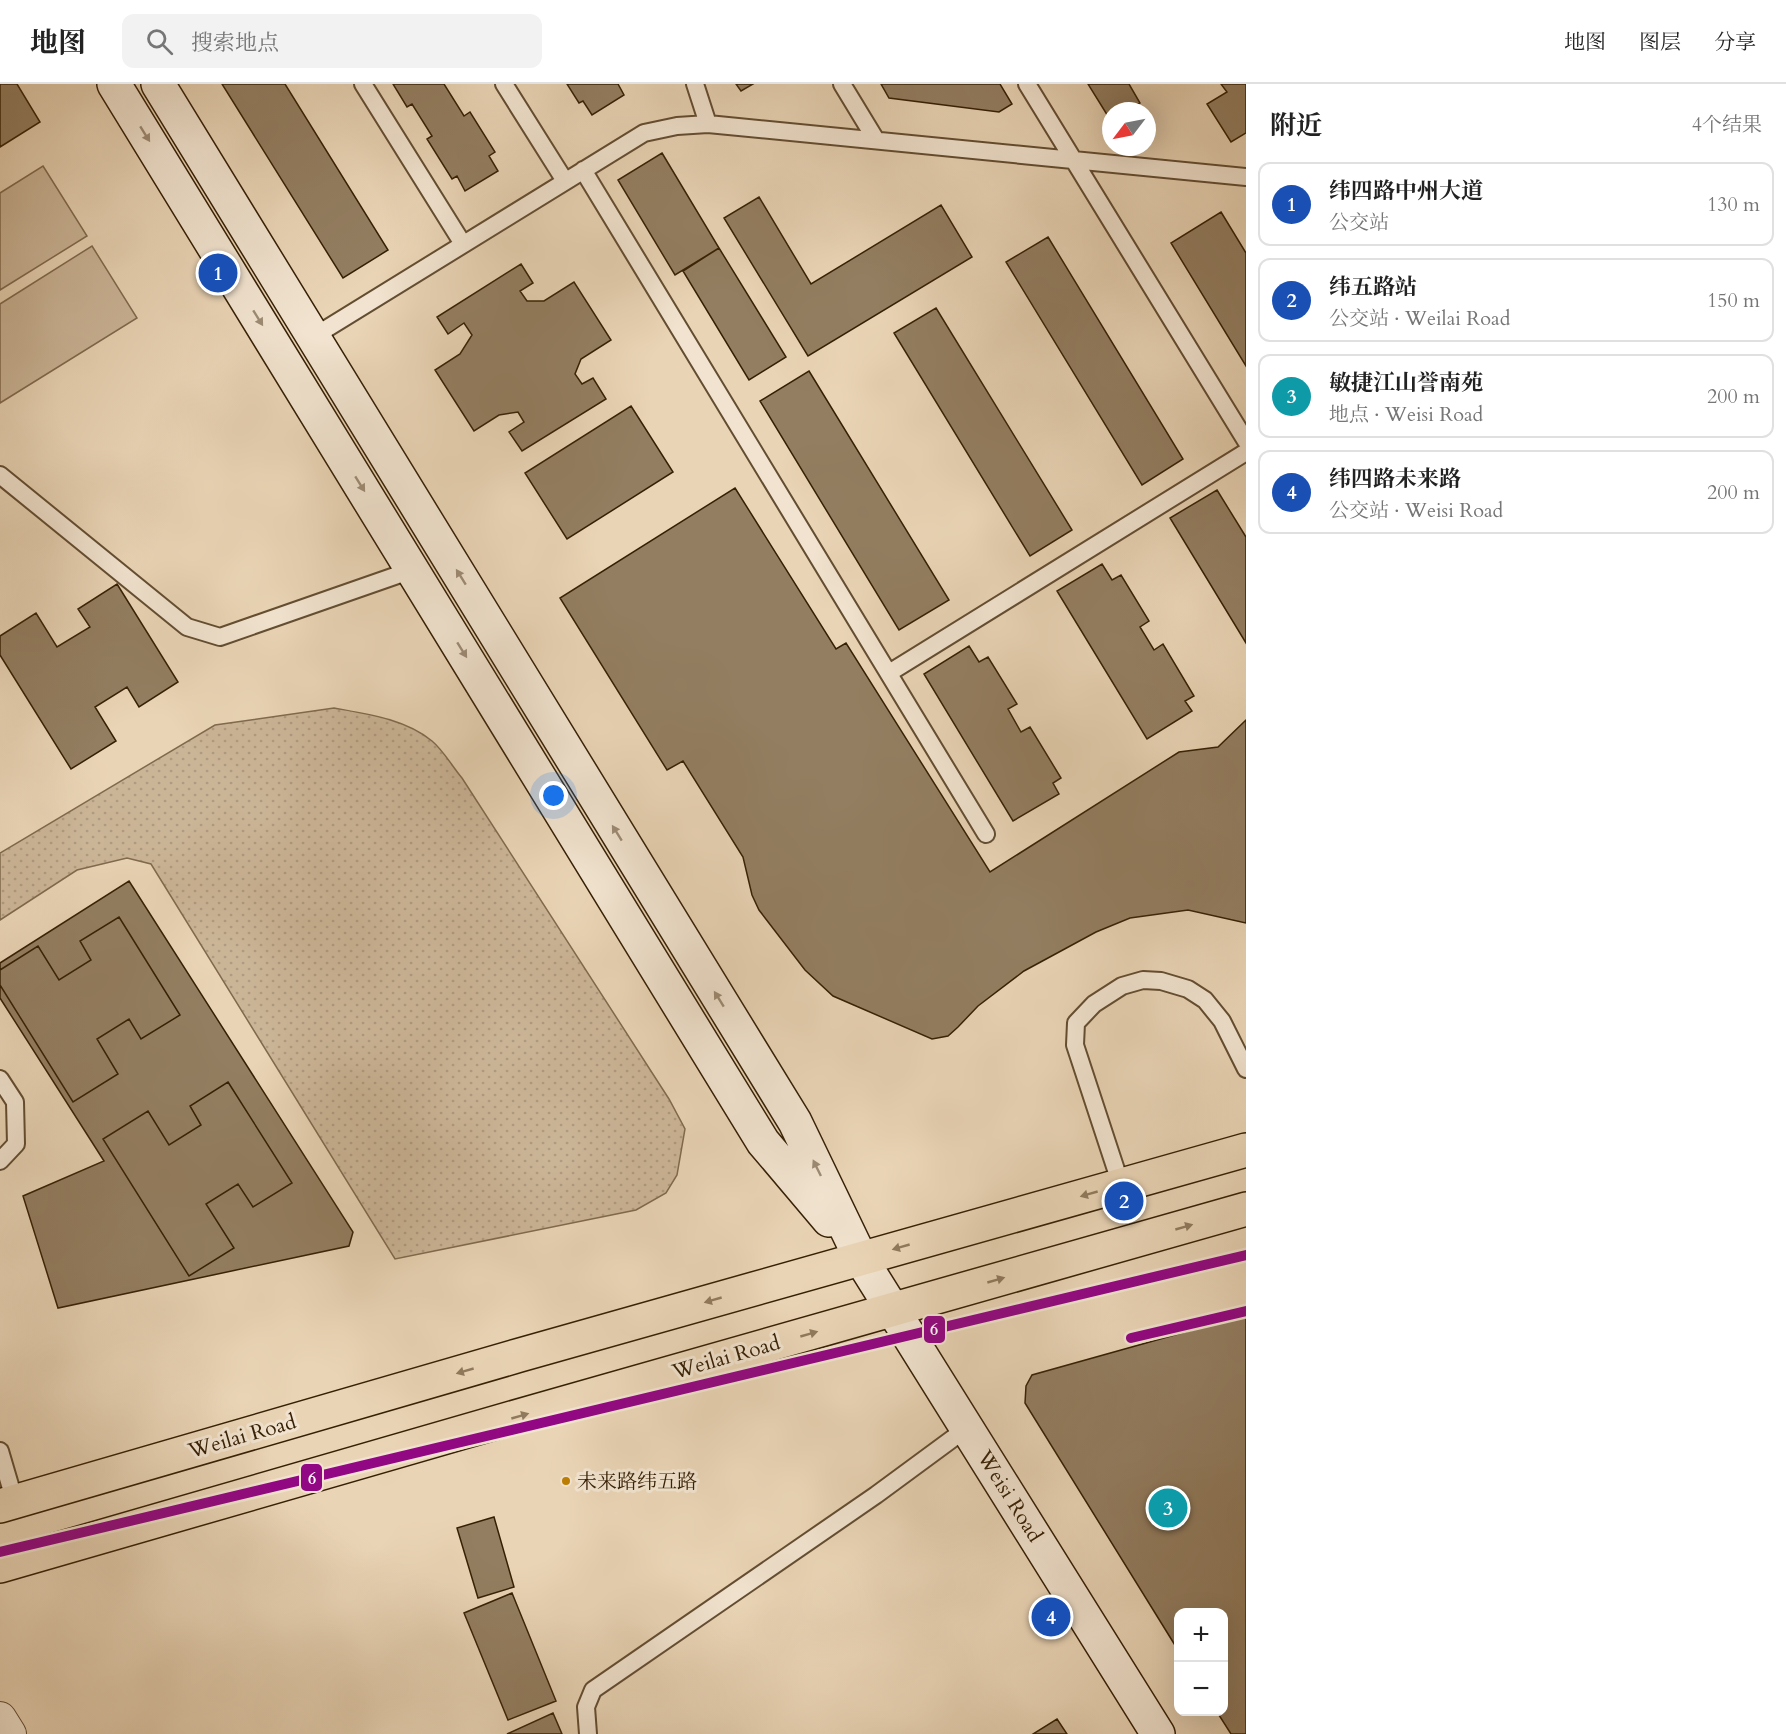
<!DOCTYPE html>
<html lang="zh">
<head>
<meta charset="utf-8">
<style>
	body { margin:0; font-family:Cardo,"Noto Serif SC",serif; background:#f2f2f2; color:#222 }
	.controls { position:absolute; right:18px; bottom:18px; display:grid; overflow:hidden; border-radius:12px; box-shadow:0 6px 24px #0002 }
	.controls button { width:54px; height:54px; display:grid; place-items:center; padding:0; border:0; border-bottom:2px solid #e0e0e0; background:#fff; color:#222; font:30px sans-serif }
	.compass { position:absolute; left:1102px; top:18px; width:54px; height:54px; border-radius:50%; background:#fff; box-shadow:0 6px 24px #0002; rotate:238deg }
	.you { position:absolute; left:554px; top:712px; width:21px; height:21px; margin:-15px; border:4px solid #fff; border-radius:50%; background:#1a73e8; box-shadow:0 0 0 9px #1a73e833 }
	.badge { display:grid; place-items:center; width:39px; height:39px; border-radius:50%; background:#8f2418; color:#fff; font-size:20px; font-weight:700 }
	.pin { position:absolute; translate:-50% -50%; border:3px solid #fff; box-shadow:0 2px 6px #0006 }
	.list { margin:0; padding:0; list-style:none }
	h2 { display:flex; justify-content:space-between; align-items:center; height:78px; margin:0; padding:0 24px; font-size:26px }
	h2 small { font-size:20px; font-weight:400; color:#767676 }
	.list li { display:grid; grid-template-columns:39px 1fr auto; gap:18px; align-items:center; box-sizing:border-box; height:84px; margin:0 12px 12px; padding:0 12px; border:2px solid #e0e0e0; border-radius:12px }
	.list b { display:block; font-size:22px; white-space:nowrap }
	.list p { margin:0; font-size:20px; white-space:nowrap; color:#767676 }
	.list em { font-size:20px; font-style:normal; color:#767676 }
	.icon { flex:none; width:33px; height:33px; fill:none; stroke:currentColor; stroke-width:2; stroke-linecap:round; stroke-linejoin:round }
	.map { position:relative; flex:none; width:1246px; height:1650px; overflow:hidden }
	header { display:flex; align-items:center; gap:36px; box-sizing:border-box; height:84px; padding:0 30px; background:#fff; border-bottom:2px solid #e0e0e0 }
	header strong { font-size:28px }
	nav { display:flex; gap:33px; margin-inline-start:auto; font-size:21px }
	.search { width:420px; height:54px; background:#f2f2f2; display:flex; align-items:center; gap:15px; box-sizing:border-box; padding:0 21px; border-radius:12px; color:#767676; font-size:22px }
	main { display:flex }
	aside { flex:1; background:#fff }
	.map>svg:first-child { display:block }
</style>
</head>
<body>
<header>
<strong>地图</strong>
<div class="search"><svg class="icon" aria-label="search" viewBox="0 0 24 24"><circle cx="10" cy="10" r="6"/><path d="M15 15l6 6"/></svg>搜索地点</div>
<nav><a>地图</a><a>图层</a><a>分享</a></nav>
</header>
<main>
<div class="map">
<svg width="1246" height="1650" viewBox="0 0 1246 1650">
	<defs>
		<pattern id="grass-dots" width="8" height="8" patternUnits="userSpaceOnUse" patternTransform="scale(1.5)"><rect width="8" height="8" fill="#cbb597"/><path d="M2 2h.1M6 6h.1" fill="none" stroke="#af9b81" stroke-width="1.8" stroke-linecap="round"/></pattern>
	</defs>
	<rect width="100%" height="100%" fill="#e9d4b5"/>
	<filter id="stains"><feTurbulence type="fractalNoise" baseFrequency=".00333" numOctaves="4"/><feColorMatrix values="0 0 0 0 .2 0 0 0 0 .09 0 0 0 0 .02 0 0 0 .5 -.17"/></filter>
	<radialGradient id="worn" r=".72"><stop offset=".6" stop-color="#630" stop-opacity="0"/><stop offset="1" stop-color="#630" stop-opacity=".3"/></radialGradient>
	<path fill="url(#grass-dots)" stroke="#806a4e" stroke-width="1.5" d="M334,624C367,630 405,635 432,657C443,666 452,682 462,694L669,1015L685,1045L677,1091L666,1109L636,1126L395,1175L151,780L127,774L77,786L0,836V769L215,641Z"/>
	<path fill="#cbb597" stroke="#806a4e" stroke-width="1.5" d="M43,82L87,152L0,206V109Z
		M92,162L137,234L0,319V220Z"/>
	<path fill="#937e61" stroke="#362005" stroke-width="1.5" d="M0,0H17L40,38L0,63Z
		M222,0H285L388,166L343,194Z
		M393,0H444L464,32L470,28L495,68L489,72L498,87L465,107L457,92L452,95L427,55L432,52L412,20L407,23Z
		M567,0H618L624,11L592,31L583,17L579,19Z
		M736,0H753L741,7Z
		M881,0H1000L1012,20L999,28L889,14Z
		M1088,0H1129L1140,19L1127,27H1111V37Z
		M1221,0H1246V49L1231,58L1207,20L1227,8Z
		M662,69L719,164L675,191L618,96Z
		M759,113L811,200L941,121L972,173L808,272L724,134Z
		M1221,128L1246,169V282L1171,159Z
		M1048,153L1183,375L1142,401L1006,178Z
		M719,164L786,273L749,296L683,187Z
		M521,180L533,199L520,207L527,217H544L574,198L611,256L581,275L575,290L582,300L593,294L606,315L522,367L509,348L524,338L518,328L499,331L474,347L435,286L460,270L472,251L464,239L448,250L437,233Z
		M936,224L1072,446L1030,472L894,249Z
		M809,287L949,516L899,546L760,317Z
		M631,322L673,388L567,455L525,389Z
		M735,404L836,565L846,559L990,788L1179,668L1218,663L1246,636V839L1188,826L1130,834L1096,848L1024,887L978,922L958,943L948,952L932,955L833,912L805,886L759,826L752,811L743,773L683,677L667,686L560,514Z
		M1217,406L1246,453V559L1170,434Z
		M1102,480L1112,496L1121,491L1149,537L1140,543L1154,566L1163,560L1194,612L1185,617L1192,627L1147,655L1057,507Z
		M117,500L178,598L139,623L127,603L95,623L116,657L71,685L0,571V552L36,529L57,563L90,543L78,525Z
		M969,562L979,578L988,573L1017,620L1008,625L1021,648L1030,643L1061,694L1053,699L1059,710L1013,737L924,590Z
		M129,797L353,1148L349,1162L58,1224L23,1112L104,1077L0,914V879Z
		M119,833L180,931L141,955L129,935L97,955L118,990L73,1018L0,901V886L38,862L59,896L91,876L80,857Z
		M228,998L292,1099L253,1123L238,1100L206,1120L234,1164L189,1192L103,1055L148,1027L169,1061L201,1041L190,1022Z
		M1246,1231V1650H1231L1217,1628H1224V1528H1178V1566L1025,1319L1026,1302L1032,1291Z
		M494,1433L514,1503L478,1514L457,1444Z
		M512,1509L556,1617L508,1636L464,1529Z
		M553,1629L562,1650H507Z
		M1057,1635L1067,1650H1033Z"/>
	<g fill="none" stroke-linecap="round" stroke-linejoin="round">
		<defs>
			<path id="lane" d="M363,0L463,160
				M504,0L565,97
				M695,0L708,40
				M842,0L876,56
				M1027,0L1246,357
				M583,86L986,750
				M313,253L644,49L677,42L708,40L1246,93
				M0,391L187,543L220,553L412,486
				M889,589L1246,368
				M0,995L15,1018L16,1060L0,1077
				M1121,1101L1075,961L1076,939L1094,920L1122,902L1143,896L1161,897L1188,905L1205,916L1222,937L1246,985
				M0,1367L15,1418
				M588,1650L586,1623L593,1606L876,1411L967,1344"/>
			<path id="street" d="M0,1634L10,1650"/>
			<path id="secondary" d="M114,0L763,1058L829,1136
				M158,0L795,1038L861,1175L1158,1650"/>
			<path id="primary" d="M0,1422L520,1271L1246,1066
				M0,1482L536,1327L1246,1125"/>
		</defs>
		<use href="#lane" stroke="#634d31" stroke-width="20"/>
		<use href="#street" stroke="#634d31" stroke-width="34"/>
		<use href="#secondary" stroke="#362005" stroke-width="36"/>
		<use href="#primary" stroke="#362005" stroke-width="36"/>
		<use href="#lane" stroke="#f1e3cf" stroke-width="16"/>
		<use href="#street" stroke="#f1e3cf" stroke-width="32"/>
		<use href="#secondary" stroke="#f1e3cf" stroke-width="33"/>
		<use href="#primary" stroke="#e9d4b5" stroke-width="33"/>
		<defs>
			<path id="metro-1" d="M1131,1254L1246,1227
				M0,1468L1246,1171"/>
		</defs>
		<use href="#metro-1" stroke="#f1e3cf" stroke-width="15"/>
		<use href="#metro-1" stroke="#920783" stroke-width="10"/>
	</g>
	<defs><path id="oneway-solid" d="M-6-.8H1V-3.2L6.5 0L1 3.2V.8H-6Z" transform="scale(1.5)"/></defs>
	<g fill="#9d8b74">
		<use href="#oneway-solid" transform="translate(145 50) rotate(58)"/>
		<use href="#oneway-solid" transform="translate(258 234) rotate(58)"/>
		<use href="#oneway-solid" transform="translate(360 400) rotate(58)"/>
		<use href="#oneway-solid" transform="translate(461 493) rotate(-122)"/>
		<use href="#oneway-solid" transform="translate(462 566) rotate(58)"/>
		<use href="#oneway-solid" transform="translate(617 749) rotate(-122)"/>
		<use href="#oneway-solid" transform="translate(719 915) rotate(-122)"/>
		<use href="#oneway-solid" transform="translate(817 1084) rotate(-116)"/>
	</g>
	<g fill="#907a5d">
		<use href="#oneway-solid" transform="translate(1089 1110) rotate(164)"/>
		<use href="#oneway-solid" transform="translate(1184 1143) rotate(-16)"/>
		<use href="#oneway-solid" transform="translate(901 1163) rotate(164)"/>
		<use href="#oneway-solid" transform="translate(996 1196) rotate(-16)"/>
		<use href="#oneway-solid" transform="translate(713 1216) rotate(164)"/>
		<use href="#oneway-solid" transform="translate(809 1250) rotate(-16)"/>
		<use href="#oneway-solid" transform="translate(465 1287) rotate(164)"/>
		<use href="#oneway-solid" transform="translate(520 1332) rotate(-16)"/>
	</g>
	<circle fill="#bd7e02" stroke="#f1e3cf" stroke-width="2" cx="566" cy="1397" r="5"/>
	<g text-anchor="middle" stroke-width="6" stroke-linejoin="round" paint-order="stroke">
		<g font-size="20" fill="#362005" stroke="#f1e3cf" text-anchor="start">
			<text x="577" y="1404">未来路纬五路</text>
		</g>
		<g font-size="21" fill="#362005" stroke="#f1e3cf">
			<text transform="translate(726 1273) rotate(-16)" y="7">Weilai Road</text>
			<text transform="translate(242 1352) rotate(-16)" y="7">Weilai Road</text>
			<text transform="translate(1010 1412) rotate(58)" y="7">Weisi Road</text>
		</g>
	</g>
	<g stroke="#f1e3cf" stroke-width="2">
		<rect x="923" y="1231" width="23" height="29" rx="6" fill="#920783"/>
		<rect x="300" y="1379" width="23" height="29" rx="6" fill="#920783"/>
	</g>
	<g font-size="16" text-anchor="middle" font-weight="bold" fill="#fff">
		<text x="934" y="1251">6</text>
		<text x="312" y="1400">6</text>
	</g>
	<rect width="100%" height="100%" filter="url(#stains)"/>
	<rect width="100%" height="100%" fill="url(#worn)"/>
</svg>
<div class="controls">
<button>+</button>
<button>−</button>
</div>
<svg class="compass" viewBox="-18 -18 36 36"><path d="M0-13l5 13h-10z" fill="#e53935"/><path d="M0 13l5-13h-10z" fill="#767676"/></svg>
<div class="you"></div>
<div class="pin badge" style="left:218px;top:189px;background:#1a4fb4">1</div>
<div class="pin badge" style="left:1124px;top:1117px;background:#1a4fb4">2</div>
<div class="pin badge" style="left:1168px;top:1424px;background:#0f9aa8">3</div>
<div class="pin badge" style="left:1051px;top:1533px;background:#1a4fb4">4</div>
</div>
<aside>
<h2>附近<small>4个结果</small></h2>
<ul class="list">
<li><span class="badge" style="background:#1a4fb4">1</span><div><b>纬四路中州大道</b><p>公交站</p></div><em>130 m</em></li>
<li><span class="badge" style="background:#1a4fb4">2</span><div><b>纬五路站</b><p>公交站 · Weilai Road</p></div><em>150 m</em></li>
<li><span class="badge" style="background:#0f9aa8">3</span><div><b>敏捷江山誉南苑</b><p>地点 · Weisi Road</p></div><em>200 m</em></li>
<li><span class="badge" style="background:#1a4fb4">4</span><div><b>纬四路未来路</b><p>公交站 · Weisi Road</p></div><em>200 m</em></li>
</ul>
</aside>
</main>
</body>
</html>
